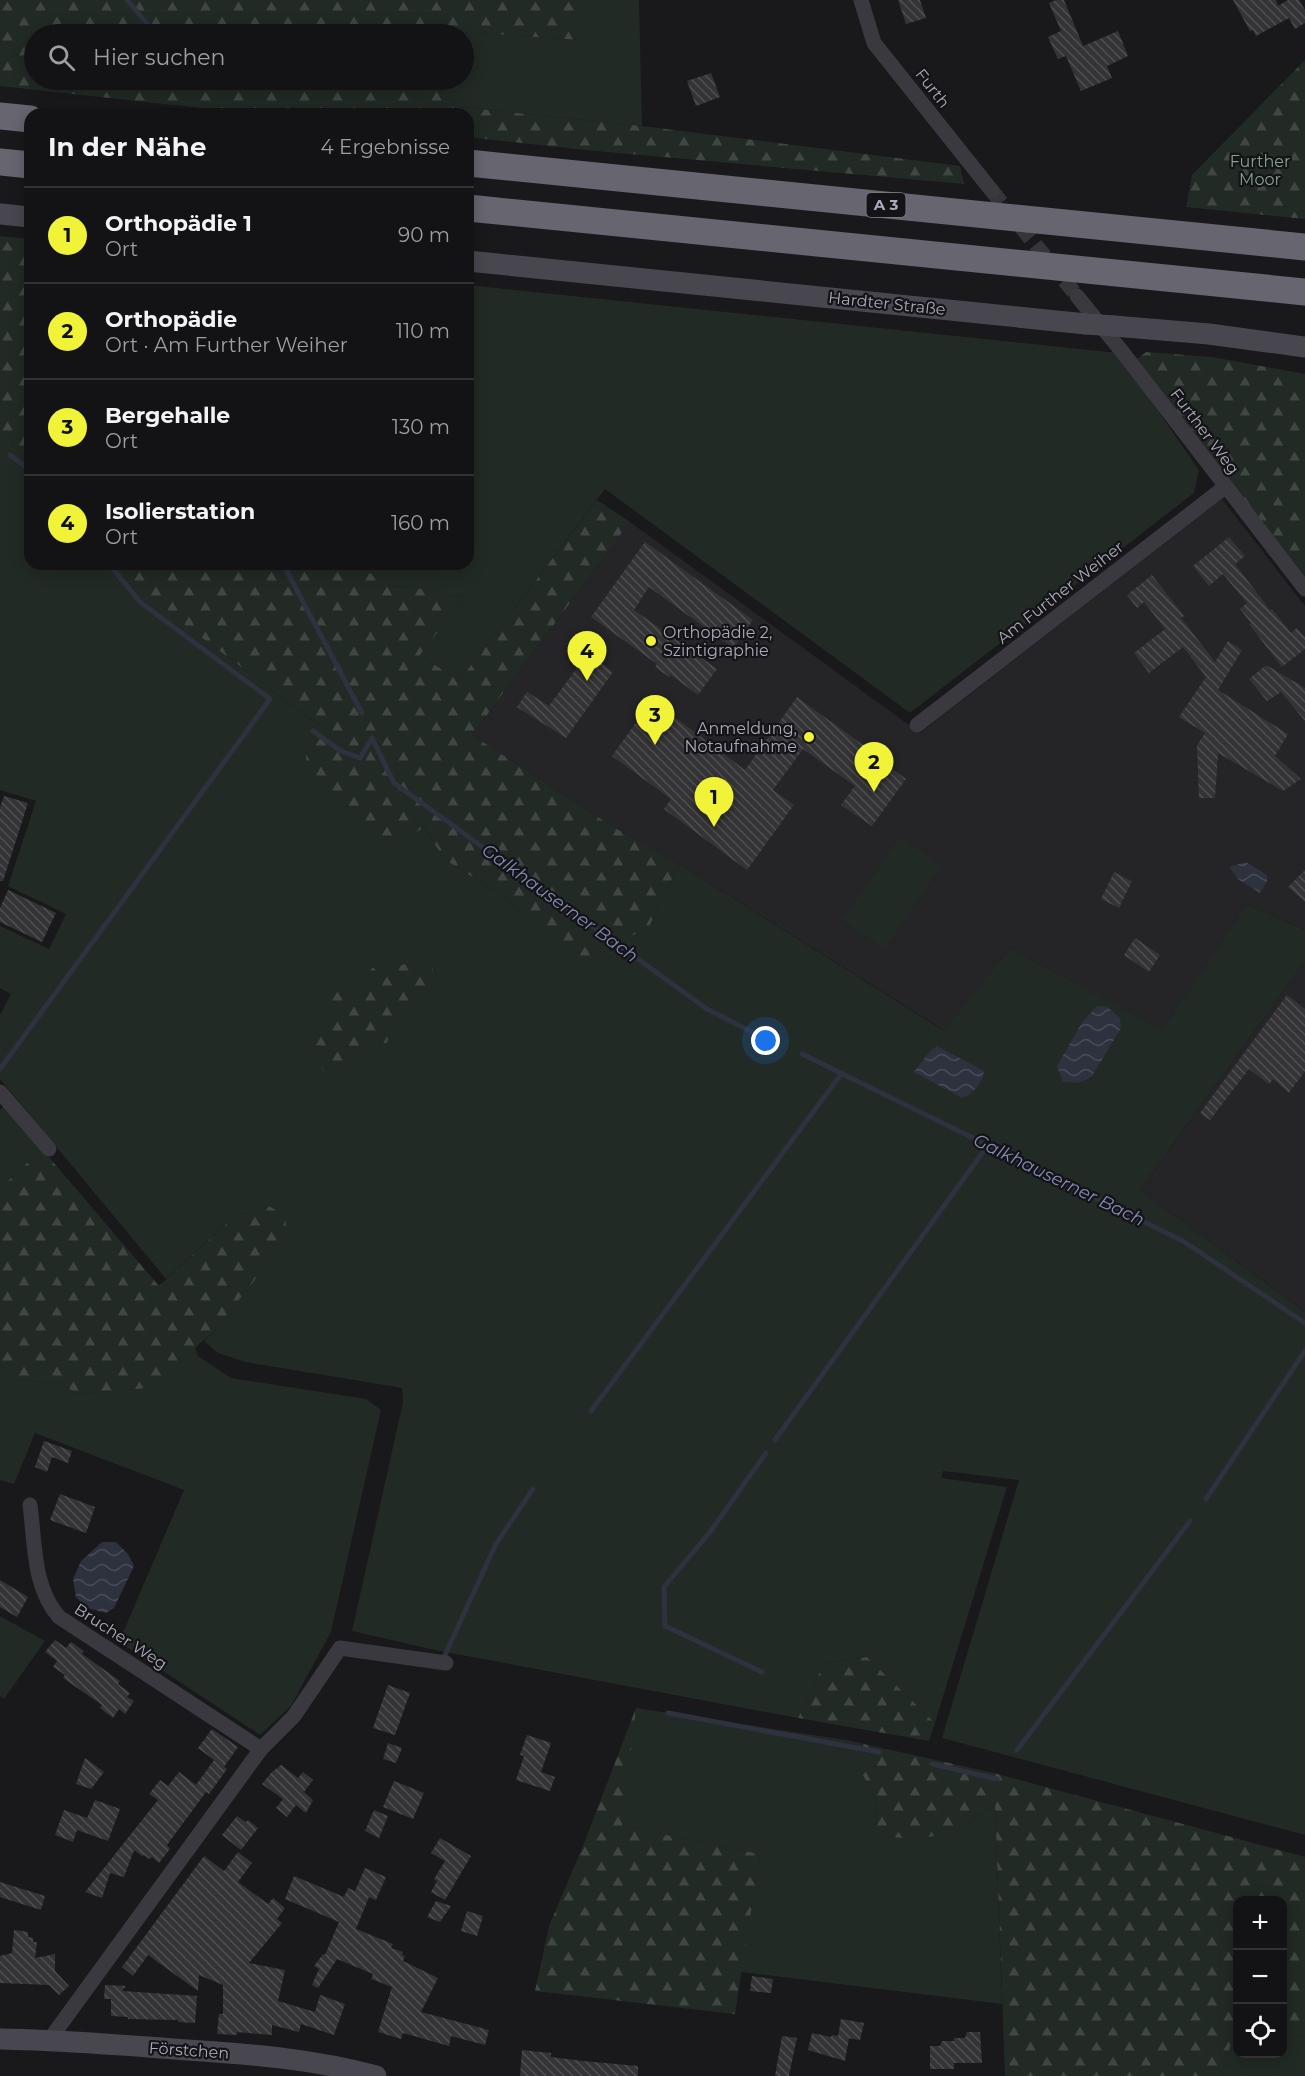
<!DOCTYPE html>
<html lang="de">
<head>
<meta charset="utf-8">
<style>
	body { margin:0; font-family:Montserrat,sans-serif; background:#1c1b1d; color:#f1f3f6 }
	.controls { position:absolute; right:18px; bottom:18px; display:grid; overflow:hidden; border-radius:12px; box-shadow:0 3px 15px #0003 }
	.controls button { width:54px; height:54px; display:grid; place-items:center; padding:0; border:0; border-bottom:2px solid #323234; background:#131214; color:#f1f3f6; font:30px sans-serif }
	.you { position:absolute; left:766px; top:1041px; width:21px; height:21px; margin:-15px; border:4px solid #fff; border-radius:50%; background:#1a73e8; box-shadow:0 0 0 9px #1a73e833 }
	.badge { display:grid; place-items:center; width:39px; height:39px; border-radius:50%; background:#f0f337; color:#111; font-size:20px; font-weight:700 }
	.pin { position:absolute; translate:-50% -50px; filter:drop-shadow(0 2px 3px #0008) }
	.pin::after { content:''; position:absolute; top:32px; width:21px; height:18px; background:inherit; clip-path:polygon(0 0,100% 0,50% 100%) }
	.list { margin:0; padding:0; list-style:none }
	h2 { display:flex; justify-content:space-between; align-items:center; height:78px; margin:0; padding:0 24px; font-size:26px }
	h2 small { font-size:20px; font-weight:400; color:#9d9ea0 }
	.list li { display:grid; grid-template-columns:39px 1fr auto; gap:18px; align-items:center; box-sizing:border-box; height:96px; padding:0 24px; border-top:2px solid #323234 }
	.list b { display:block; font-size:22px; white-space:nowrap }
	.list p { margin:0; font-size:20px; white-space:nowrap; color:#9d9ea0 }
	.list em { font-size:20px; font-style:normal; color:#9d9ea0 }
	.icon { flex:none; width:33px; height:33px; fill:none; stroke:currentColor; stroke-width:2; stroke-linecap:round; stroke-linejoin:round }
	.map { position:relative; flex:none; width:1305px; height:2076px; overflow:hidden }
	.search { position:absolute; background:#131214; box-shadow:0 3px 15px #0003; left:24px; top:24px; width:450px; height:66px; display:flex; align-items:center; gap:15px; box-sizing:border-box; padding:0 21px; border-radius:33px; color:#9d9ea0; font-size:22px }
	.panel { position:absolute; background:#131214; box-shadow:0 3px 15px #0003; left:24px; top:108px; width:450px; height:462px; border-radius:18px }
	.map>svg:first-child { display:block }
</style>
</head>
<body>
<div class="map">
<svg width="1305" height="2076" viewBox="0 0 1305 2076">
	<defs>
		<pattern id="forest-firs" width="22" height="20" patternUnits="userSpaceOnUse" patternTransform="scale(1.5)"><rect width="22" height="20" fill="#222a25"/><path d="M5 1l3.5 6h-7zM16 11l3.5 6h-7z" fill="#3f4643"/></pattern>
		<pattern id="water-waves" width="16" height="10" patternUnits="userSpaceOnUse" patternTransform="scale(1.5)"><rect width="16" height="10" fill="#2e313e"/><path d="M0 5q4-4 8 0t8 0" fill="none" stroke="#4a4c58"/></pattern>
		<pattern id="building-back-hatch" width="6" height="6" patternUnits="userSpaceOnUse" patternTransform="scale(1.5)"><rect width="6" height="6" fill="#343336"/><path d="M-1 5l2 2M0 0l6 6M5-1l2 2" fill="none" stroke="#4f4e51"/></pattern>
	</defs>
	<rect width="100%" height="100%" fill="#19181a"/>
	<path fill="#252427" d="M1222,499L1305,606V930L1247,904L1162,1031L1010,948L945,1031L679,864L615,828L472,735L630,522L920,733Z
		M1305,961V1312L1140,1190Z"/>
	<path fill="#222a25" d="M578,0H639L642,126L460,107L427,80H464V34H429L430,30L580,40Z
		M468,285L1118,353L1199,470L1194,493L910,713L605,489L459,681L420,655L465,597L446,596L424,589L394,587L354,564H468Z
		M0,445H11L30,459V564H119L146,595L320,726L306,755L405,841L424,827L444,859L508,900L536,931L649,927L679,864L944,1031L1010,948L1162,1030L1247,904L1305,930V961L1140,1190L1305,1312V1835L942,1738L1019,1480L943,1471L941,1478L1007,1487L935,1723L867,1657L824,1663L798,1718L435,1650L352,1631L403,1402L402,1388L245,1362L218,1353L204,1341L215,1330L240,1211L166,1279L0,1079V1015L11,994L0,988V926L49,949L66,914L8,886L36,801L0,790Z
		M900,837L942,866L884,949L842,920Z
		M3,1107L42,1149L0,1188V1110Z
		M198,1356L231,1378L366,1399L381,1410L331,1632L291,1706L260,1735L119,1642L184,1490L35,1433L14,1484L0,1480V1365L16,1379L62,1384L77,1394L159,1387Z
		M0,1616L45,1641L4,1699L0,1696Z
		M636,1708L846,1740L845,1753L857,1764L877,1802L876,1828L964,1829L974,1818L995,1805L1002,2004L741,1972L760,1854L621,1826Z
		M1236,2021L1238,2054H1282L1283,2032L1305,2037V2076H1222Z"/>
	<path fill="url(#forest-firs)" d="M0,0H578L581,40L430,30L429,34H34V80H427L460,107L642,126L960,166L964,184L585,150L468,137V114H257L0,86Z
		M1305,60V219L1186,207L1192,175Z
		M0,236L30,239V459L11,445H0Z
		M1146,352L1212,357L1305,374V576L1230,482L1137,359Z
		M597,500L630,522L472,735L615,828L679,864L649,927L578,963L536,931L508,900L444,859L424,827L405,841L389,844L342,810L307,777L306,755L319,725L145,595L119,564H354L394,587L424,589L446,596L465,597L420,655L459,681Z
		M414,962L432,966L435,979L423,999C408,1004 404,1014 392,1023L387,1043H376L372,1049L349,1052L341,1067L328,1074L324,1072L312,1052L315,1031L327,1016L333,989L359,986L372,968C380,966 391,968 399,966C404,964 408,963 414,962Z
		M42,1149L159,1286L240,1211L263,1203L285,1215L287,1239L215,1330L195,1348L198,1356L160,1387L77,1394L62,1384L16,1379L0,1365V1188Z
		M867,1657L935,1723L929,1741L798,1718L824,1663Z
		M636,1708L622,1826L760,1854L735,2014L535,1991L549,1926L583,1846Z
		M846,1740L994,1773L1305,1857V2037L1283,2032L1282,1900H1238L1237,2021L1222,2076H1005L995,1805L974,1818L964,1829L920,1839L888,1837L876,1828L877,1802L857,1764L844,1753Z"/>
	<path fill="url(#water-waves)" d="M1246,862L1267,875V882L1260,893L1239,880L1229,867Z
		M1097,1006L1107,1007L1120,1018L1121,1028L1092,1076C1082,1084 1075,1083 1063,1082L1057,1066L1083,1021Z
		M937,1046L984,1071C983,1083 973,1094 962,1098L914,1072L930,1051Z
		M102,1542H116L128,1554L134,1566L114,1608L106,1613L87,1608L76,1597L73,1579L81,1561Z"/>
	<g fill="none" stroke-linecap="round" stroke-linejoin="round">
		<path stroke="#2e313e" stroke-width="5" d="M127,0L156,34
			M205,80L211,88
			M10,455L30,470
			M283,564L362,713
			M313,731L341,751L360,758L372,738
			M372,738L394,783L707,1009L773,1043
			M802,1054L1183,1241L1305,1323
			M0,1069L270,699L140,602L109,564
			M591,1411L842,1073
			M775,1440L988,1145
			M1206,1499L1305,1351
			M445,1655L496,1544L533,1489
			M762,1672L665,1626L664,1587L710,1532L766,1453
			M668,1713L879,1752
			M1017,1750L1190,1521
			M932,1764L997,1779"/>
	</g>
	<path fill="url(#building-back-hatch)" d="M898,0H920L926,18L906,24Z
		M1056,0H1064L1083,46L1118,31L1128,56L1107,66L1112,78L1081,91L1066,56L1058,59L1048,37L1061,31L1049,3Z
		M1233,0H1276L1278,6L1288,0H1299L1305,10V23L1295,29L1289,18L1256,36L1253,30L1250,31Z
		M711,73L720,97L696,106L687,81Z
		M1229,537L1245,556L1235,564L1270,610L1272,609L1291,633L1297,628L1305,637V649L1282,667L1249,624L1251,623L1240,609L1247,603L1223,574L1209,586L1193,566Z
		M645,542L753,620L733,648L649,587L634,610L717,669L698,695L671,675L669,677L655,667L657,664L591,617Z
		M1152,575L1184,616L1181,618L1215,662L1228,641L1242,650L1218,690L1288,734L1275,756L1301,779L1283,791L1218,753L1215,798H1199L1197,745L1205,733L1179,717L1206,677L1183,647L1149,673L1134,653L1165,629L1144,602L1137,608L1127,595Z
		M588,653L613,672L566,738L517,707L527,692L549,706Z
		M1266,665L1305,688V721L1281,692L1267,701L1249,679Z
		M797,697L863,745L862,747L906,779L872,826L841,805L855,786L803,749L773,790L794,805L747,870L664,809L671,799L612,756L652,700L745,770Z
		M4,796L28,803L3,881H0V807Z
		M1305,870V902L1288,887Z
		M1114,872L1132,881L1119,908L1101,899Z
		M8,890L56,913L42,942L0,922V908Z
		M1135,938L1160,955L1149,972L1124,955Z
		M1287,995L1305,1009V1071L1289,1093L1273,1079L1269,1084L1249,1069L1210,1120L1200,1113Z
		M44,1441L72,1451L68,1463L52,1457L47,1472L35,1467Z
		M60,1494L95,1507L86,1533L50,1520Z
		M0,1580L28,1597L17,1617L0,1607Z
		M55,1640L66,1648L71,1642L84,1651L82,1654L120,1681L118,1684L130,1693L127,1697L134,1701L125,1714L119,1709L113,1718L100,1708L102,1705L63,1678L65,1675L53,1667L57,1661L45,1652Z
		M388,1685L410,1693L395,1735L373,1728Z
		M212,1729L238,1747L224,1767L227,1769L209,1794L206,1792L167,1845L170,1849L159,1863L152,1857L149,1859L144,1855L142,1856L134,1850L124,1877L110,1873L102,1898L85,1892L158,1800L149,1794L160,1780L168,1786L179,1772L196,1785L214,1760L198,1748Z
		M527,1735L551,1743L541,1772L555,1777L550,1791L516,1780L524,1756L520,1755Z
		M388,1743L402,1748L396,1763L383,1759Z
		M85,1758L104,1772L91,1789L76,1784Z
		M281,1765L298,1778L303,1772L313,1780L304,1792L313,1800L306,1813L296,1805L287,1817L276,1808L283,1799L262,1784L272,1772Z
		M394,1781L424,1793L413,1819L383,1807Z
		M95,1800L120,1809L108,1841L77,1830L73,1842L55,1835L64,1810L87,1818Z
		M374,1810L388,1816L379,1838L365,1831Z
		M237,1816L246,1822L248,1820L258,1828L241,1850L222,1835Z
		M440,1838L471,1856L445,1900L431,1892L437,1881L434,1879L445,1861L431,1853Z
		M238,1852L252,1863L238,1882L268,1904L273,1898L285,1908L277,1919L282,1923L249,1963L285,1970L278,2001L315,2012L320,1995L345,2004L334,2035L301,2024L299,2032L272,2025V2035L237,2032V2035L217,2034L219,2014H223V1985L199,1975L198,1991L148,1955L133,1976L122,1967L204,1856L224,1871Z
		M365,1868L386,1877L376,1900L369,1897L356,1929L393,1944L391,1948L403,1952L402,1955L405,1956L403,1961L438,1978L421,2012L489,2030L485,2045L451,2036L449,2046L403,2033L401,2039L378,2032L392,1987L371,1979L373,1974L337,1959L318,1988L312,1985L319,1969L314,1966L323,1954L325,1955L339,1922L285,1899L294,1876L344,1897L348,1888L355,1891Z
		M0,1882L45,1896L41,1910L0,1897Z
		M436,1901L451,1906L440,1922L427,1917Z
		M467,1911L483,1916L477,1936L461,1931Z
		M14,1930L28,1932V1937L33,1938V1942H37L35,1958L55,1954V1971L69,1986L59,1995L49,1985L0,1983V1956L12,1953Z
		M752,1976L773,1979L771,1993L750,1991Z
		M105,1985L126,1986L122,1991L197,1996L195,2023L178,2022V2020L128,2019V2017L111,2016V1999H104Z
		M841,2019L864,2023L860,2040L840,2037L849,2038L845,2061L808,2050L812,2033L831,2037L832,2035L838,2036Z
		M967,2032H980L982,2063H954V2069H930V2046H940L942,2041H954V2038H965Z
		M782,2036L797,2038L793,2056L789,2076H775Z
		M522,2050L551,2053V2057L583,2061L638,2066V2076H520Z"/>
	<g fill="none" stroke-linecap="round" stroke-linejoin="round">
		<path stroke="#36353a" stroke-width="15" stroke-dasharray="15 8" stroke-linecap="butt" d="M992,191L1077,296"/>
		<path stroke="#3a393f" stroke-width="15" d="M861,0L874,43L992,191
			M1077,296L1124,354L1305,589
			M917,725L1225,487
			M0,1092L49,1149
			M30,1505C35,1543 33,1588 59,1617L261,1749L50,2039
			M261,1749L294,1716L340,1648L446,1663"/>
		<path stroke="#48474f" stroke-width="21" d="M0,214L30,217
			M468,261L1086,324
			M1114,326L1209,334L1305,347
			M0,2039C62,2040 124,2045 187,2050C250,2054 314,2059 376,2076"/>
		<path stroke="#666570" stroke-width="27" d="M0,116L30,119
			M0,162L30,165
			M468,163L1305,247
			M468,208L1305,292"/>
		<path stroke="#48474f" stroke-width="21" d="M1086,324L1114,326"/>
	</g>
	<g fill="#f0f337" stroke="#141315" stroke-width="2">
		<circle cx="651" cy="641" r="6"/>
		<circle cx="809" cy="737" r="6"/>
	</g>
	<g text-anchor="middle" stroke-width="4.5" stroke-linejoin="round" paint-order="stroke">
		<rect fill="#141315" stroke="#7e7d88" stroke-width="1.5" x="866.5" y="193" width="39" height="24" rx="4.5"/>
		<g font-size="15" font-weight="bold" fill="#abaaba">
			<text x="886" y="210">A 3</text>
		</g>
		<g font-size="16" fill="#abaaba" stroke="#141315">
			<text transform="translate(933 88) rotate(52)" y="6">Furth</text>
			<text transform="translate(887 303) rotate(6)" y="6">Hardter Straße</text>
			<text transform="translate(1205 431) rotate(53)" y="6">Further Weg</text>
			<text transform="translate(1060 592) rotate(-38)" y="6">Am Further Weiher</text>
			<text transform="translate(121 1636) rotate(33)" y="6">Brucher Weg</text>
			<text transform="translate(189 2050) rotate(4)" y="6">Förstchen</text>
		</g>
		<g font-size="16" fill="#81a590" stroke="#141315">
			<text x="1260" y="167">Further<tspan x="1260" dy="18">Moor</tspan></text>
		</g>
		<g font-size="16" fill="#abaaba" stroke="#141315" text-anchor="start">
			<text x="663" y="638">Orthopädie 2,<tspan x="663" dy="18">Szintigraphie</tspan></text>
			<text x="797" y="734" text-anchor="end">Anmeldung,<tspan x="797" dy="18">Notaufnahme</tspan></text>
		</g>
		<g font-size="18" font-style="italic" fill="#818bb5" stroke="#141315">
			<text transform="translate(560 903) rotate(36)" y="6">Galkhauserner Bach</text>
			<text transform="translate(1059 1180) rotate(26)" y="6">Galkhauserner Bach</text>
		</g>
	</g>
</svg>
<div class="controls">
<button>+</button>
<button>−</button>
<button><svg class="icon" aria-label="locate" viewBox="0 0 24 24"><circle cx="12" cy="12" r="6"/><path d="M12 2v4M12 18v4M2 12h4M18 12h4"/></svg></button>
</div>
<div class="you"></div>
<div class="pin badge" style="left:714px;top:827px">1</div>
<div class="pin badge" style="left:874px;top:792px">2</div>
<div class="pin badge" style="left:655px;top:745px">3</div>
<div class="pin badge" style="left:587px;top:681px">4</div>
<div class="search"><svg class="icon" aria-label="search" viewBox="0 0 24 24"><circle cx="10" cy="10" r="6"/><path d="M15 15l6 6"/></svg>Hier suchen</div>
<section class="panel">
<h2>In der Nähe<small>4 Ergebnisse</small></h2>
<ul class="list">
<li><span class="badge">1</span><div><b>Orthopädie 1</b><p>Ort</p></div><em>90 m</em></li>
<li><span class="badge">2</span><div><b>Orthopädie</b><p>Ort · Am Further Weiher</p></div><em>110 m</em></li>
<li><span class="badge">3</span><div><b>Bergehalle</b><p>Ort</p></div><em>130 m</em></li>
<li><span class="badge">4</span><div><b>Isolierstation</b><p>Ort</p></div><em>160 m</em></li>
</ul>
</section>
</div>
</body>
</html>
